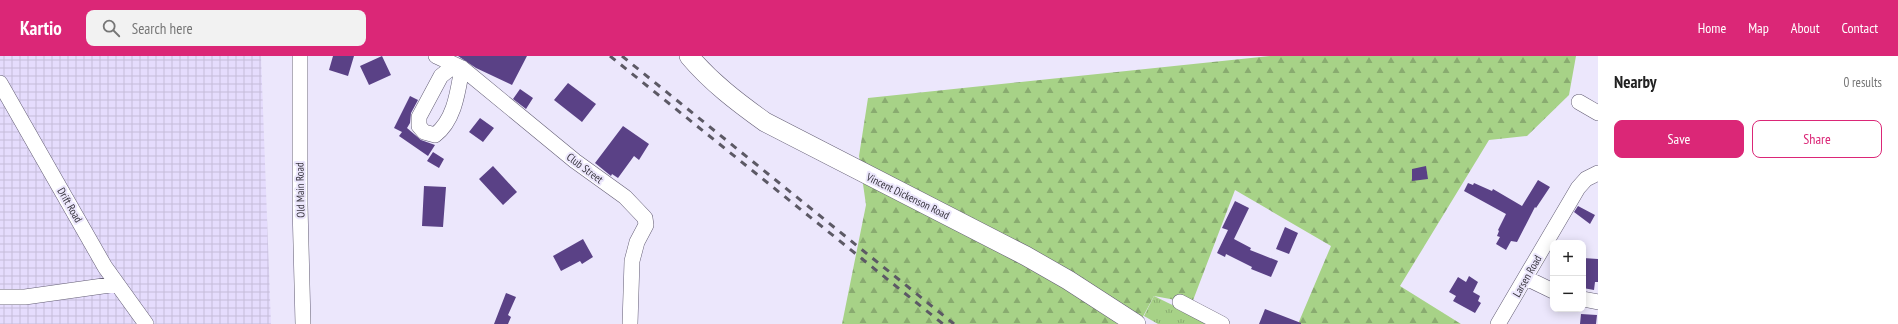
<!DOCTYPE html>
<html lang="en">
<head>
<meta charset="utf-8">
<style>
	body { margin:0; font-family:"PT Sans Narrow",sans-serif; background:#f2f2f2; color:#222 }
	.controls { position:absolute; right:12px; bottom:12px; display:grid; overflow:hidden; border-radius:8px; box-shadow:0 2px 10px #0003 }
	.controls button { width:36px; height:36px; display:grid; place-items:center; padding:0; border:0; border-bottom:1px solid #e0e0e0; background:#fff; color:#222; font:20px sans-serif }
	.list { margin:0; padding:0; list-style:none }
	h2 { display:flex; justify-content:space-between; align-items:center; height:52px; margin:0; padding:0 16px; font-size:17px }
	h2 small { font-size:13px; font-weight:400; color:#767676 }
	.actions { display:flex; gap:8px; padding:12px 16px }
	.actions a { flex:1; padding:9px 0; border:1px solid #db2777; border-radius:8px; text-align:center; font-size:14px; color:#db2777 }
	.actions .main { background:#db2777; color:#fff }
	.icon { flex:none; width:22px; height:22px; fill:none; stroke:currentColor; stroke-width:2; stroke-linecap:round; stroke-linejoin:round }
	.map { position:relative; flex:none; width:1598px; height:268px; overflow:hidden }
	header { display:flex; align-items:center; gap:24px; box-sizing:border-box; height:56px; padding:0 20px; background:#db2777; color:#fff }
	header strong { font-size:19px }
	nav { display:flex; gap:22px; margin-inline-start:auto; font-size:14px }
	.search { width:280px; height:36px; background:#f2f2f2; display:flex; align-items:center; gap:10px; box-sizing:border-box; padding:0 14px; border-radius:8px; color:#767676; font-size:15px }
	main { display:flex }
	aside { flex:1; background:#fff }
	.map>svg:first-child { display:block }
</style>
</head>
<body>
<header>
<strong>Kartio</strong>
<div class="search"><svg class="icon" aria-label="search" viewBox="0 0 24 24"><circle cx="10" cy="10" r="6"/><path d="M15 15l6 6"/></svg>Search here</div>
<nav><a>Home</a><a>Map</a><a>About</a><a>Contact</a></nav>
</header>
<main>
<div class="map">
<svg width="1598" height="268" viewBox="0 0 1598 268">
	<defs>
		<pattern id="industrial-grid" width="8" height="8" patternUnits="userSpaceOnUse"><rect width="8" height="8" fill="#e5dcfd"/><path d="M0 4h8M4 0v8" fill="none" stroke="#c5bdda"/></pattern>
		<pattern id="grass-tufts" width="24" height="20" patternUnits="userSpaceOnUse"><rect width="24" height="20" fill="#a7d287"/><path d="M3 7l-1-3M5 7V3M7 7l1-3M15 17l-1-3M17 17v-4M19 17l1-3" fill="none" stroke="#89ab70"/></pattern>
		<pattern id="forest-firs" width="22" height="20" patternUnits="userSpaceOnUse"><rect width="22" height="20" fill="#a7d287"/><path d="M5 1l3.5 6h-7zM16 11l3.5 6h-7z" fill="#89ab70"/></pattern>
	</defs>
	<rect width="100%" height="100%" fill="#ece7fc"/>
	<path fill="url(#industrial-grid)" d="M0,0H261L271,268H0Z"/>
	<path fill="url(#grass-tufts)" d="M1154,240L1211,268H1158L1144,260Z"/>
	<path fill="url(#forest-firs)" d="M1270,0H1576L1569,39L1527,80L1489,84L1400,230L1461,268H1298L1331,190L1235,134L1192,247L1154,240L1139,268H842L866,149L859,100L868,42Z"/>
	<path fill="#5a4186" d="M333,0H354L348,20L329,14Z
		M382,0L391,19L369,29L360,10Z
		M458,0H527L512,29L476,12Z
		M568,27L596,48L582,66L554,44Z
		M520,33L533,42L526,53L513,43Z
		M410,40L418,44L411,57L410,67L407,72L421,84L435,89L428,100L399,80L402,76L394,72Z
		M480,62L494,72L483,86L469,76Z
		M623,70L649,88L639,104L634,100L618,122L612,118L611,120L595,107Z
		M433,96L444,103L439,112L427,105Z
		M493,110L517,136L503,149L479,123Z
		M1426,110L1428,123L1412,125V113Z
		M1538,124L1550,131L1536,152L1535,151L1517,186L1511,185L1506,194L1496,188L1500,181L1497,180L1499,175L1498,174L1506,158L1464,135L1468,127L1473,129L1474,127L1492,135L1493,133L1522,150Z
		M424,130L446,131L443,171L422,170Z
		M1235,145L1249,152L1234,183L1251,192L1250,194L1278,205L1271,221L1251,213L1252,211L1226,198L1225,201L1217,197L1228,174L1222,172Z
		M1578,150L1595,159L1590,168L1574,156Z
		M1285,171L1298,177L1289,198L1276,193Z
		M583,183L593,201L582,208L580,205L561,215L553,200Z
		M1583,202L1598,203V226H1595L1594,234L1583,232Z
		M1469,220L1478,226L1473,236L1480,240L1478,245L1481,247L1475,257L1453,245L1456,240L1449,236L1458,221L1466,226Z
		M506,237L516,241L508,259L511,261L508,268H494Z
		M1265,253L1301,267V268H1259Z
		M1581,258L1597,259L1596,268H1580Z"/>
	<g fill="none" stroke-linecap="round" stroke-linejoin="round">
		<defs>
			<path id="minor" d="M300,0V149L303,268
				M436,0L462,12L575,105L625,141L645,162L646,169L637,186L632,205L630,268
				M455,9L441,20L419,61V70L424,76L435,79C455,64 458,34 462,12
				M0,27L105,211L146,268
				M1579,46L1598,57
				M1526,222L1553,235
				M0,241H25L117,228
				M1583,243L1598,246
				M1180,246L1222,268
				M1498,268L1578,132L1586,123L1598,117"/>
			<path id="major" d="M689,0C711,26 737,46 765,66L1026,200L1068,224L1136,268"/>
		</defs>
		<use href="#minor" stroke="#635d74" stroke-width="16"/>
		<use href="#major" stroke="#635d74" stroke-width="20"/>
		<use href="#minor" stroke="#fff" stroke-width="15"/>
		<use href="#major" stroke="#fff" stroke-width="19"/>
		<path stroke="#5c5965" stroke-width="3" stroke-dasharray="7 7" stroke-linecap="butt" d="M610,0L943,268
			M622,0L954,268"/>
	</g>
	<g text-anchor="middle" stroke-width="4" stroke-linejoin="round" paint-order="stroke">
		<g font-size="11" fill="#36333d" stroke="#ece7fc">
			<text transform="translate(585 112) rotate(37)" y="4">Club Street</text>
			<text transform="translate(300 134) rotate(-91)" y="4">Old Main Road</text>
			<text transform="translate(908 140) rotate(26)" y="4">Vincent Dickenson Road</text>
			<text transform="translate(70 149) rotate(60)" y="4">Drift Road</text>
			<text transform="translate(1527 220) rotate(-60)" y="4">Larsen Road</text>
		</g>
	</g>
</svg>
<div class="controls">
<button>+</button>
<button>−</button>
</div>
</div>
<aside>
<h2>Nearby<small>0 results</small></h2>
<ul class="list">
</ul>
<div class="actions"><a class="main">Save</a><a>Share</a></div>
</aside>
</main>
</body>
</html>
